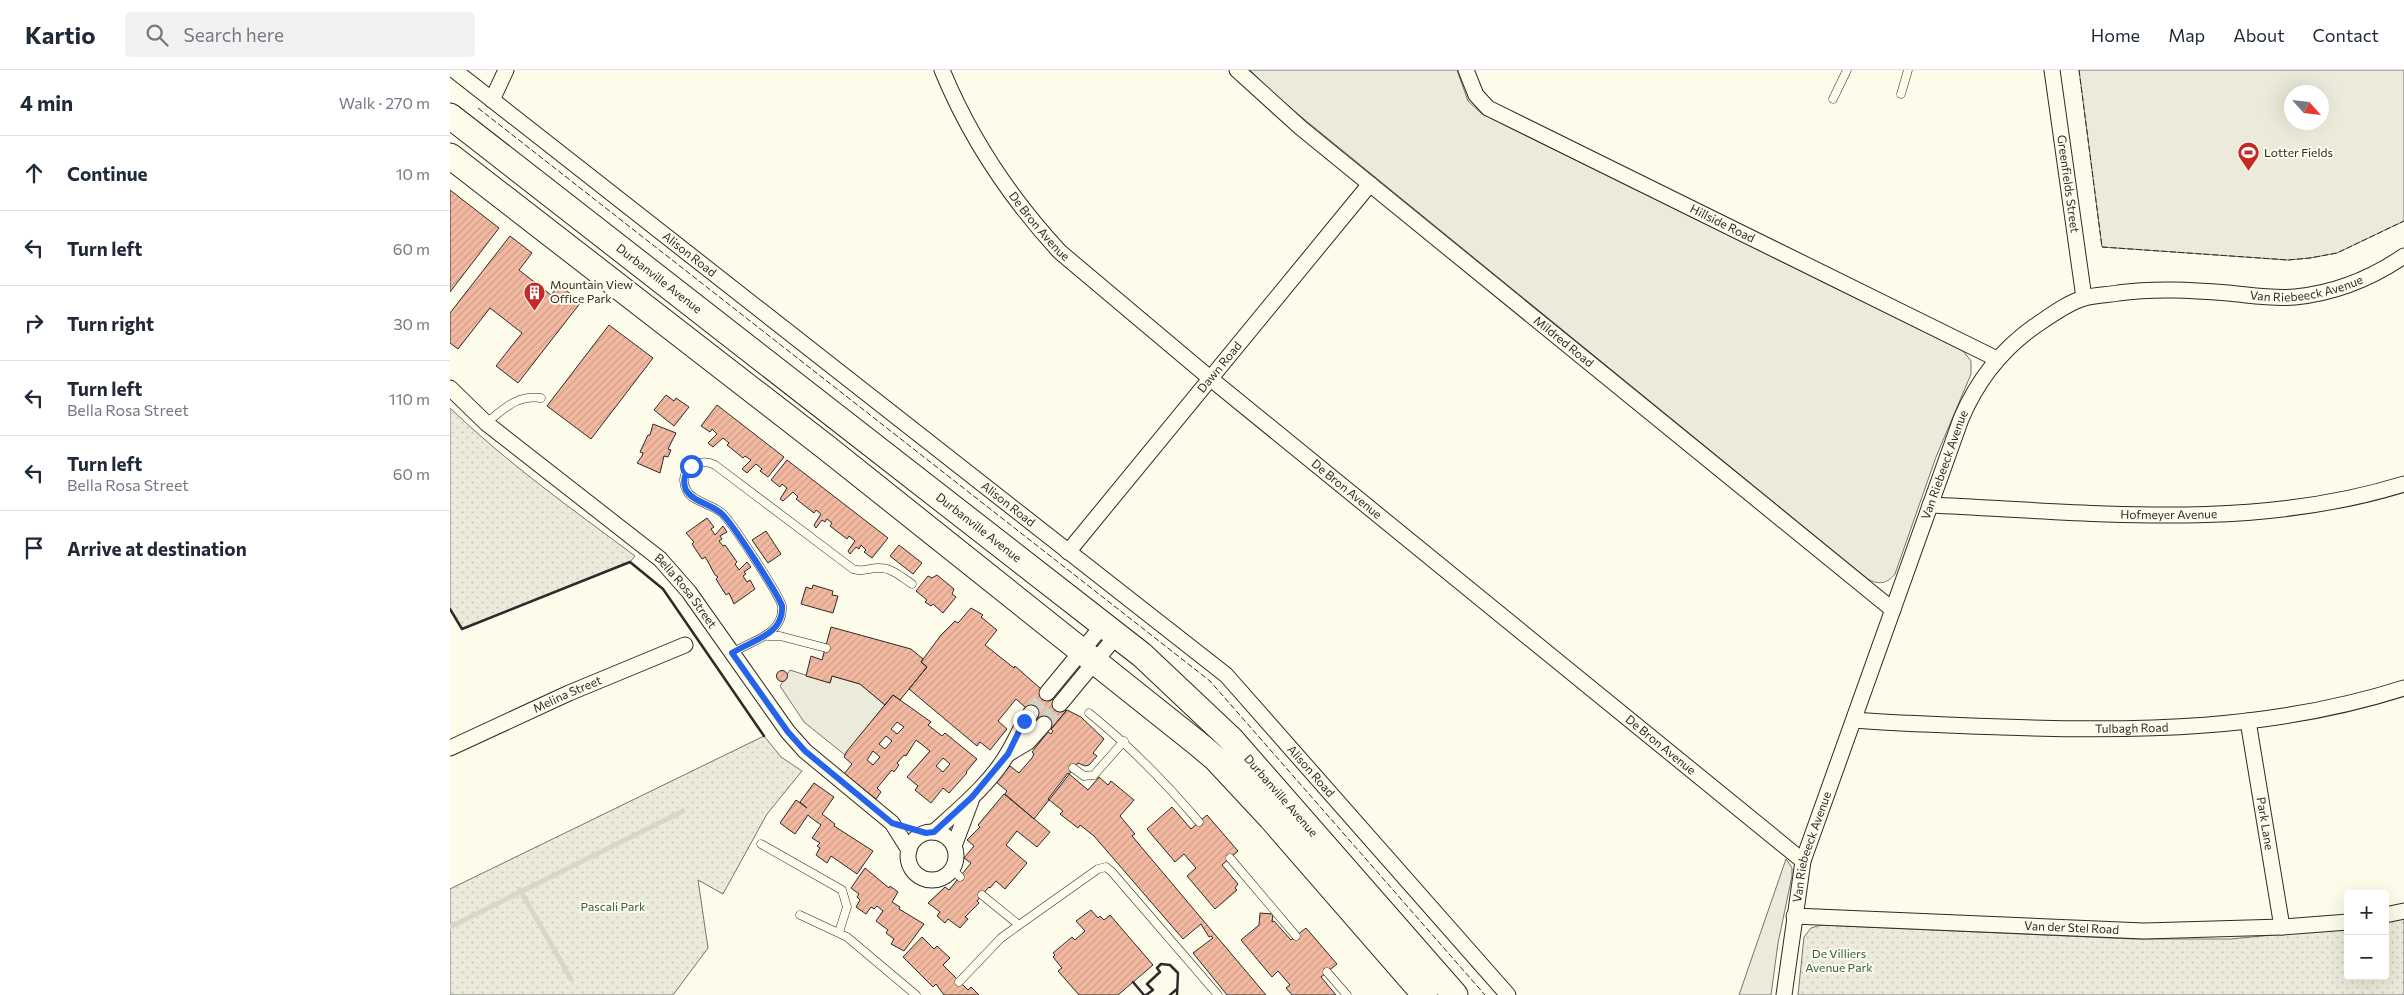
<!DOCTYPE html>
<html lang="en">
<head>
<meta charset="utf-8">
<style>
	body { margin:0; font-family:Commissioner,sans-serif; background:#f2f2f3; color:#1f2937 }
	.controls { position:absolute; right:15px; bottom:15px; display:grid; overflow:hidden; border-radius:5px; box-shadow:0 5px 20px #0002 }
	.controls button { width:45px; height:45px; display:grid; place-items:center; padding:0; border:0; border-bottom:1px solid #e0e1e3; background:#fff; color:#1f2937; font:25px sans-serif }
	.compass { position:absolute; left:1834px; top:15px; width:45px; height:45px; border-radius:50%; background:#fff; box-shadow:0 5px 20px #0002; rotate:117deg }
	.stop { position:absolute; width:15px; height:15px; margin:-11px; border:4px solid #2563eb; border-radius:50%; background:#fff }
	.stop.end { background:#2563eb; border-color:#fff; box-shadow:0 1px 5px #0008 }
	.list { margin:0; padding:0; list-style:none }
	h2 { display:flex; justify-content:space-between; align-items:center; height:65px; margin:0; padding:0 20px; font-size:21px }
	h2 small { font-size:16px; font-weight:400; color:#747a83 }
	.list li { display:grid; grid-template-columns:32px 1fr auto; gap:15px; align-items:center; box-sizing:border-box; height:75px; padding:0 20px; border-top:1px solid #e0e1e3 }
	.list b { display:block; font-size:19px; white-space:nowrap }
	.list p { margin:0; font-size:16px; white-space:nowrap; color:#747a83 }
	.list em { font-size:16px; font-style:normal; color:#747a83 }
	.icon { flex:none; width:28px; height:28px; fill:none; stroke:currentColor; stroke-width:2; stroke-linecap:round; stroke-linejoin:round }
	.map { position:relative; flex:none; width:1954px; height:925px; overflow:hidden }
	header { display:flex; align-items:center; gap:30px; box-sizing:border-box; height:70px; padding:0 25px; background:#fff; border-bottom:1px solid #e0e1e3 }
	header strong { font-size:24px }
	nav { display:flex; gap:28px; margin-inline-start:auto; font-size:18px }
	.search { width:350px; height:45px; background:#f2f2f3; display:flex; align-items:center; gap:12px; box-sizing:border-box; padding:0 18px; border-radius:5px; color:#747a83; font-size:19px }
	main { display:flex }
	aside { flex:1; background:#fff }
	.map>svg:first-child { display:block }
</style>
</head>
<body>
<header>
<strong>Kartio</strong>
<div class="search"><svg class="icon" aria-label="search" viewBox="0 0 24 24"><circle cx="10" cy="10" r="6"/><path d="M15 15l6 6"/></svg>Search here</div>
<nav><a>Home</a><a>Map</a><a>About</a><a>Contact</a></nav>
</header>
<main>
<aside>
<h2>4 min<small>Walk · 270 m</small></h2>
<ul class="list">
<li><svg class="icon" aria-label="ahead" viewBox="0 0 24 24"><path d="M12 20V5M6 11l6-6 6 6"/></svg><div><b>Continue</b></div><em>10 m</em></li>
<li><svg class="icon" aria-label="left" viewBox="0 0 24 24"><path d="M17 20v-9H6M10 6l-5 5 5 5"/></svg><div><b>Turn left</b></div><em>60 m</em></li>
<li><svg class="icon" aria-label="right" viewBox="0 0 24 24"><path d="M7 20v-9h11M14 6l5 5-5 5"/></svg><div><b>Turn right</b></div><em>30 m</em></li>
<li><svg class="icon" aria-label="left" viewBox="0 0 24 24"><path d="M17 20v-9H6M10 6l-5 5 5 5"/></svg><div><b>Turn left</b><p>Bella Rosa Street</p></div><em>110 m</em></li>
<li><svg class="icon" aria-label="left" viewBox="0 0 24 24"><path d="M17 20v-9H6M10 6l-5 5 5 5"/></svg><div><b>Turn left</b><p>Bella Rosa Street</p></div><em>60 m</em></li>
<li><svg class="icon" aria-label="arrive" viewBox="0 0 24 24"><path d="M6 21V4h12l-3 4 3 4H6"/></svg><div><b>Arrive at destination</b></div></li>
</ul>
</aside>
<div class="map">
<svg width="1954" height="925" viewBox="0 0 1954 925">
	<defs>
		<pattern id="park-dots" width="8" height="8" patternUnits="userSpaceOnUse" patternTransform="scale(1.25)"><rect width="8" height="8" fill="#ecebdb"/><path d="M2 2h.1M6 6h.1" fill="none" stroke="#cbcabc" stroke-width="1.8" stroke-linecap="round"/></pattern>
		<pattern id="building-hatch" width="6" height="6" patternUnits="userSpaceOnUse" patternTransform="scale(1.25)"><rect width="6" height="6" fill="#f2b8a0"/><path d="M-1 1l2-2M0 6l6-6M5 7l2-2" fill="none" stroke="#d09e8a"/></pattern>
	</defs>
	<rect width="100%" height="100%" fill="#fdfbea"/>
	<path fill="#ecebdb" stroke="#74746e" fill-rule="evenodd" d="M800,0H1007L1018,31L1032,44L1513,281L1521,291V304L1486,387L1445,504C1437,514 1428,515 1418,509L827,27Z
		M1629,0H1954V151L1887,183L1860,188L1838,190L1652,177ZM1872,22V52H1842V22Z
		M340,600L380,613L382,606L410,614L435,635L395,685L354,652L330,616Z
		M1336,789L1342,798V806L1328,873L1321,925H1289Z"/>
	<path fill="url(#park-dots)" stroke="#74746e" d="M0,338C57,393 122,439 185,486L180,492L12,559L0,539Z
		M314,666L331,687L352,701L317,744L273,824L248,810L258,878L223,925H0V819Z
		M1954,848V925H1348L1354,867L1361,858L1371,855L1683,869H1780L1898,858V906H1935V852Z"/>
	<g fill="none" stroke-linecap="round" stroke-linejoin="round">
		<path stroke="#d8d7c9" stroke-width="5" d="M70,820L121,909
			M0,857L233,741"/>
	</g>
	<path fill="url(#building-hatch)" stroke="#2b2b2b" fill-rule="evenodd" d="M0,120L49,158L0,222Z
		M60,166L82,183L69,200L101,225L109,215L131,232L68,313L46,296L72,263L40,238L8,279L0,273V243Z
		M159,255L203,288L141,369L97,336Z
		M216,325L224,331L226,328L239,337L224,356L204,340Z
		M267,335L334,387L318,407L310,401L312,399L306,394L297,403L292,399L301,390L295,386L293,388L277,375L279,373L273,368L263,377L258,373L267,364L262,359L260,362L251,356Z
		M203,354L226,363L218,379L221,380L218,387L214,386L210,403L187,393L192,386L193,383L190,382L198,365H200Z
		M337,390L438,468L422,488L414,482L416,480L411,475L409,479L406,477L400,484L398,481L405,471L399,466L397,469L380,456L382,453L377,449L375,452L372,450L366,458L364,455L371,444L366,440L364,443L346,429L348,427L343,422L333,431L330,429L337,418L332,414L330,417L321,410Z
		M257,448L264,457L261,459L265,465L273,456L277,462L270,466L272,469L269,471L273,476L275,475L287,492L285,494L289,500L297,492L301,497L294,502L296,504L293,506L297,512L300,510L305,519L284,534L279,523L276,525L266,509L268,507L265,505L257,490L255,487L252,489L242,474L244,472L236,463Z
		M316,461L331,484L318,493L302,470Z
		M449,475L472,493L463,504L440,486Z
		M487,505L504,519L502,524L506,527L493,543L483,534L481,536L475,532L477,530L466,521L478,506L482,508Z
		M363,515L383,521L382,525L388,526L383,543L351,534L356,517L362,519Z
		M521,538L533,545L531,547L547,560L535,575L564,598L565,596L616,641L602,658L594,654L566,629L548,651L557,659L540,680L530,672L527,676L459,619L477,597L471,592L491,565L505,551L508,553Z
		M381,557L461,579L473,589L471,592L477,597L450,630L443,625L435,635L410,614L382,606L380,613L356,606L361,586L372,590Z
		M326.5 606a5.5 5.5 0 1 1 11 0a5.5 5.5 0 1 1-11 0Z
		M443,625L481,652L478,655L492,666L495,663L527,689L516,702L517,703L499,723L493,718L481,733L465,720L468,716L457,707L480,681L466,670L456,686L454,685L447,693L449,695L444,702L442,700L427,718L431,722L426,729L394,704L402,694L394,687L397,681ZM447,652L454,657L447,664L441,659ZM436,666L442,671L435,679L429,674ZM423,681L430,687L423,695L417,690ZM493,688L500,694L493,702L486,696Z
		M617,640L631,647L654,669L643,683L647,686L639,695L635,696L628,693L584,749L555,724L557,721L546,712L560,696L569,703L582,688L584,684L582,682L598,662L601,664L603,661L601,659Z
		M618,703L638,720L649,707L658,715L661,711L684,730L670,746L685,764L682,766L816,925H777L743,883L763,868L761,866L759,867L751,854L733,869L644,766L630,755L628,758L610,744L613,741L598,729Z
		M364,713L384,727L372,744L385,754L384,756L423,781L407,804L381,786L377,793L366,785L370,778L367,776L370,773L362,768L371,755L360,747L358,745L345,764L330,753L346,730L357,738L350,732Z
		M554,724L600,762L587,777L567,761L556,775L577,793L555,819L546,811L540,818L539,817L527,831L529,833L515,847L518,849L510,858L498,849L495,853L487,846L490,842L478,833L495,817L499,820L521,793L514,788L524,776L517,770L530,757L528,755Z
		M722,737L741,759L757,745L788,781L772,795L788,814L785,818L787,820L765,839L737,806L746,798L734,784L725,792L697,759Z
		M415,798L439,818L440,816L448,822L442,832L450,837L449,839L474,854L454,881L441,874L444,869L436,863L438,860L426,851L433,841L427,836L424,839L421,837L416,844L406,837L410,830L407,827L409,824L401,818Z
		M641,840L648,848L650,846L654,850L660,845L703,895L668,925H629L608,901L612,898L603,887L605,885L603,883L622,867L625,870L635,861L626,851Z
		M810,843L823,844L822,852L824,851L841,870L856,858L887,894L871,907L886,925H842L836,918L840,915L828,901L822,907L791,870L809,855Z
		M472,867L484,879L487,876L500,888L493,895L518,920L521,917L529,925H494L486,914L483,917L453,887Z"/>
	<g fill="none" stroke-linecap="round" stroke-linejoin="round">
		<path stroke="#d3d1c4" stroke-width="15" stroke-dasharray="15 8" stroke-linecap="butt" d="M581,643L597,623
			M594,654L610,634"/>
		<defs>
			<path id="lane" d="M1451,24L1458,0
				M1383,29L1397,0
				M36,353C54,339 66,325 91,328
				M318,566H330L376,578
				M282,583C302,570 334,565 332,536C329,524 281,451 272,443C262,434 243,432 237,421C226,401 248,386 265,395L403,499C414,503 420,497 430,498C442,498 453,508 462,514
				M639,643C680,676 715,712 749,752
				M623,698L634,706L644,705L674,671
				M311,774L392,820L397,837L389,862
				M780,788L846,866
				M502,799L510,807
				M532,825L569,855L648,799L656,797L662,802L768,925
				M350,845L397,867L466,925
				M877,902L897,925
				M509,912L551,868L569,855"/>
			<g id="street">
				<path id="s1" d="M4,0L776,605L1058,925"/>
				<path id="s2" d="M492,0C520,68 560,128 610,182L761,309L1353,791"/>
				<path id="s3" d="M787,0L851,58L1443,540"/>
				<path id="s4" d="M1016,0L1026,25L1038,38L1547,289"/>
				<path id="s5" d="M1602,0L1634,228"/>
				<path d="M42,30L56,0"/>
				<path id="s6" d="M0,318L36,353L210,489L239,522L338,662L355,681L442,753L459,780"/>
				<path id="s7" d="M1480,435C1638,442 1800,462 1954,414"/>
				<path id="s8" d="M618,482L920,114"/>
				<path d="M597,623L653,555"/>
				<path d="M610,634L667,565"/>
				<path id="s9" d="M1404,650C1453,654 1502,655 1552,657C1688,662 1823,660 1954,618"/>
				<path id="s10" d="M1798,651L1832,857"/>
				<path id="s11" d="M0,678L119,623L235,575"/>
				<path d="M558,684L578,672L594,654"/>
				<path d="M484,762C509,739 541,713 558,683C566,670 571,655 581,643"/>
				<circle cx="482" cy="786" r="24"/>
				<path d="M504,776L521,731"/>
				<path d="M1935,845L1954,841"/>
				<path id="s12" d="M1344,846L1694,861L1832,857L1898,852"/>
				<path id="s13" d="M1334,925L1353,791L1511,349C1527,311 1551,280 1585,256C1600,246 1617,233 1634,228C1645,225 1657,225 1668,223C1705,218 1741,220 1778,223C1800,225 1823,229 1845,227C1885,223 1922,208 1954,186"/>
			</g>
			<g id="primary">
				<path id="s14" d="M0,46L692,585L781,669L1005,925"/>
				<path d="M0,86L377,378L747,673L766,689L821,748L975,925"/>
			</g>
		</defs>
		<use href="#lane" stroke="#2b2b2b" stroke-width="9"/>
		<use href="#street" stroke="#2b2b2b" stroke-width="17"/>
		<use href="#primary" stroke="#2b2b2b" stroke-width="27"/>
		<use href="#lane" stroke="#fdfbea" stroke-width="8"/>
		<use href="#street" stroke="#fdfbea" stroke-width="15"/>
		<use href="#primary" stroke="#fdfbea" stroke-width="25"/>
		<path stroke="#2b2b2b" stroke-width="1" stroke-dasharray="6 2.5" stroke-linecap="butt" d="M1629,0L1652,177L1838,190L1860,188L1887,183L1954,151
			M28,38L760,611L1035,925"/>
		<path stroke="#2b2b2b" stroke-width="2.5" d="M0,539L12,559L180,492L213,519L314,666
			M683,912L694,925
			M696,925L703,920L697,914L710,902L707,898L711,894L720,895L728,903L727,925
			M720,925L727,919"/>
	</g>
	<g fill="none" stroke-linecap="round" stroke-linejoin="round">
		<path stroke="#2563eb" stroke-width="6" d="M241,396C235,403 232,411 236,420C243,432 261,434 271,443C281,451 328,524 332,536C334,565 302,570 282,583L338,662L355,681L442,753L476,763L484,762L522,727L558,684L574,651"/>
	</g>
	<defs>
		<symbol id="stadium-pin" viewBox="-11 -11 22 30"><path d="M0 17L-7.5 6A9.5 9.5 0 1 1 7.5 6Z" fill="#c62828" stroke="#fdfbea"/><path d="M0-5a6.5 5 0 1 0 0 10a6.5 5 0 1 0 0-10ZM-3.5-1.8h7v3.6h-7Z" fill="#fff"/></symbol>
		<symbol id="building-pin" viewBox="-11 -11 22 30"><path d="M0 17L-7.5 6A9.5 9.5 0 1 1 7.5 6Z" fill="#c62828" stroke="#fdfbea"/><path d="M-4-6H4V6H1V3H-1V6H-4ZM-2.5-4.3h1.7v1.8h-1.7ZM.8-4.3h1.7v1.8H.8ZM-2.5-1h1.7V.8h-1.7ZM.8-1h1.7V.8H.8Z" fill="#fff"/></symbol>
	</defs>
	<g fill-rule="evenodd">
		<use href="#stadium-pin" x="1786" y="70" width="25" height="34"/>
		<use href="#building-pin" x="72" y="210" width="25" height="34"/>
	</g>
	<g text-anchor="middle" stroke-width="4" stroke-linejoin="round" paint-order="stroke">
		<g font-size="12" fill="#2b2b2b" stroke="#fdfbea" text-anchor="start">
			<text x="1814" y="87">Lotter Fields</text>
			<text x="100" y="219">Mountain View<tspan x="100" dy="14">Office Park</tspan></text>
		</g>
		<g font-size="12" fill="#2b2b2b" stroke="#fdfbea">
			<text dy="4" stroke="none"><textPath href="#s5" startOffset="115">Greenfields Street</textPath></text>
			<text dy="4" stroke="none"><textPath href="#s4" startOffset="306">Hillside Road</textPath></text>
			<text dy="4" stroke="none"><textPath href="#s2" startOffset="185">De Bron Avenue</textPath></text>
			<text dy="4" stroke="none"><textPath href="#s1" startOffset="299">Alison Road</textPath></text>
			<text dy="4" stroke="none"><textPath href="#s14" startOffset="265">Durbanville Avenue</textPath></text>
			<text dy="4" stroke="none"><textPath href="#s13" startOffset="1006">Van Riebeeck Avenue</textPath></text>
			<text dy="4" stroke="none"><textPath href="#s3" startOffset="425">Mildred Road</textPath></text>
			<text dy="4" stroke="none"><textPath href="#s8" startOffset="239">Dawn Road</textPath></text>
			<text dy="4" stroke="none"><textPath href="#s13" startOffset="556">Van Riebeeck Avenue</textPath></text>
			<text dy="4" stroke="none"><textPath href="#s2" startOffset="590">De Bron Avenue</textPath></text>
			<text dy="4" stroke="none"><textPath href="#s1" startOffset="704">Alison Road</textPath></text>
			<text dy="4" stroke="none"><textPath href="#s7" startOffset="239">Hofmeyer Avenue</textPath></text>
			<text dy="4" stroke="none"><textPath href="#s14" startOffset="670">Durbanville Avenue</textPath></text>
			<text dy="4" stroke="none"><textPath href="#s6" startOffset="312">Bella Rosa Street</textPath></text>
			<text dy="4" stroke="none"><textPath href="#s11" startOffset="129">Melina Street</textPath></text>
			<text dy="4" stroke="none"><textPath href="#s9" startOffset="278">Tulbagh Road</textPath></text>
			<text dy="4" stroke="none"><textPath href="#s2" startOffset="995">De Bron Avenue</textPath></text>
			<text dy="4" stroke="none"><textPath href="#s1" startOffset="1109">Alison Road</textPath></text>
			<text dy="4" stroke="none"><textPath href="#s14" startOffset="1075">Durbanville Avenue</textPath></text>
			<text dy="4" stroke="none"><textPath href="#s10" startOffset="104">Park Lane</textPath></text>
			<text dy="4" stroke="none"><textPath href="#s13" startOffset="151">Van Riebeeck Avenue</textPath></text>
			<text dy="4" stroke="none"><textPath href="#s12" startOffset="278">Van der Stel Road</textPath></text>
		</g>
		<g font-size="12" fill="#34623c" stroke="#fdfbea">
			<text x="163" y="841">Pascali Park</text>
			<text x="1389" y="888">De Villiers<tspan x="1389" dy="14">Avenue Park</tspan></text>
		</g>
	</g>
</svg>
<div class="controls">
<button>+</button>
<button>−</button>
</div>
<svg class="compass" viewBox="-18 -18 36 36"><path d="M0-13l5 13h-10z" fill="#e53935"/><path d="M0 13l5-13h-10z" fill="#747a83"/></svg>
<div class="stop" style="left:241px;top:396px"></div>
<div class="stop end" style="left:574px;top:651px"></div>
</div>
</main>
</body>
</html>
